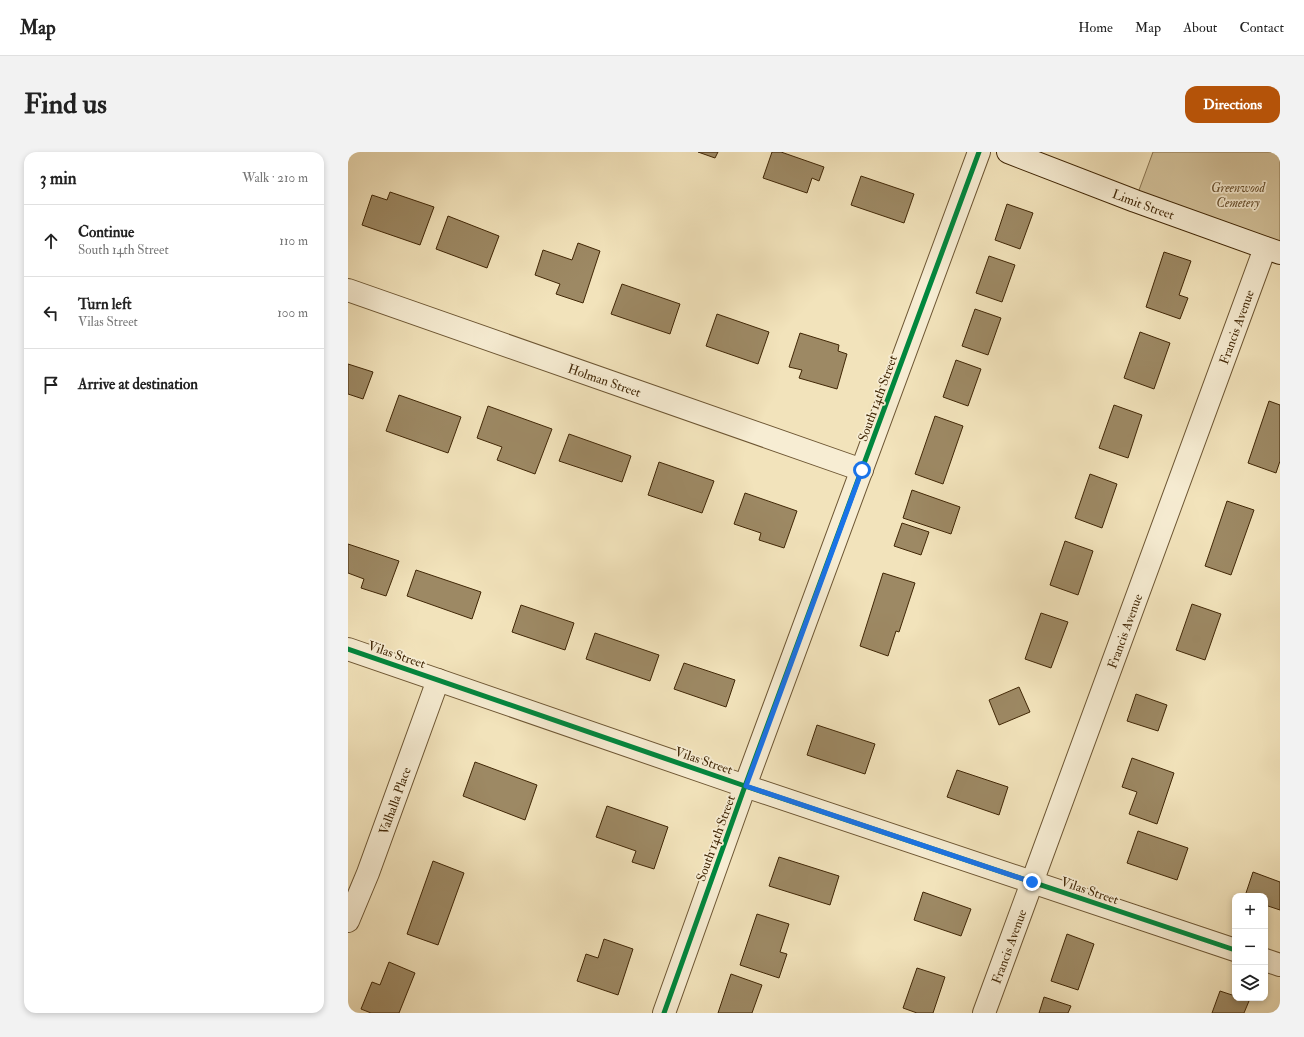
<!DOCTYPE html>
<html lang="en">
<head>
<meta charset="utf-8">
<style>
	body { margin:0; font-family:"IM FELL Double Pica",serif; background:#f2f2f2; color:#222 }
	.controls { position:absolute; right:12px; bottom:12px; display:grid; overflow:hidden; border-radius:8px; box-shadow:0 2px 6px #0003 }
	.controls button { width:36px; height:36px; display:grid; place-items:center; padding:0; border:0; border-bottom:1px solid #e0e0e0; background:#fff; color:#222; font:20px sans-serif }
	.stop { position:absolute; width:12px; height:12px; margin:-9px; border:3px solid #1a73e8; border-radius:50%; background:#fff }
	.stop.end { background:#1a73e8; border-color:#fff; box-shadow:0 1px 4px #0008 }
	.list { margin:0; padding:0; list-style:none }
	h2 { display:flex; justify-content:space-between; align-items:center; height:52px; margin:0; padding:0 16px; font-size:17px }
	h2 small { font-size:13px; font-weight:400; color:#767676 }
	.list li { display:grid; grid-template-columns:26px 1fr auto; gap:12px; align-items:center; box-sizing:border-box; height:72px; padding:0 16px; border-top:1px solid #e0e0e0 }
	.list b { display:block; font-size:15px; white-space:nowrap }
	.list p { margin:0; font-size:13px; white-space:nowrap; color:#767676 }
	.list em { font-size:13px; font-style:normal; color:#767676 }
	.icon { flex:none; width:22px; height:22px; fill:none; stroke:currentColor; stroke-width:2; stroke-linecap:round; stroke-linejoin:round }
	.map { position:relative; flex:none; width:932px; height:861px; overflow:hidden; border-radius:12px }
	header { display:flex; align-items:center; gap:24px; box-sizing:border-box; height:56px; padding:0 20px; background:#fff; border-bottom:1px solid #e0e0e0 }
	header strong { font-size:19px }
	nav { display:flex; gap:22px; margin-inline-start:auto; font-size:14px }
	.intro { display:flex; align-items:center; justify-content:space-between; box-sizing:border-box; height:96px; padding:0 24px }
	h1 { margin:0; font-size:28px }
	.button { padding:10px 18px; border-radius:12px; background:#b45309; color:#fff; font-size:14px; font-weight:700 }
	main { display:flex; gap:24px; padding:0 24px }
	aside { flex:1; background:#fff; border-radius:12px; box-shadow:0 2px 6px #0003 }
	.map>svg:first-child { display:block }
</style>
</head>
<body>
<header>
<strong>Map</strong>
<nav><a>Home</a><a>Map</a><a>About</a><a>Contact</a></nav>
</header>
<div class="intro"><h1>Find us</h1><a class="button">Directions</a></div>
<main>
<aside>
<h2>3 min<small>Walk · 210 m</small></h2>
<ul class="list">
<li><svg class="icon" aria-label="ahead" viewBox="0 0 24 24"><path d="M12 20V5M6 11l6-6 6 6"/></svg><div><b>Continue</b><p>South 14th Street</p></div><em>110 m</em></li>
<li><svg class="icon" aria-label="left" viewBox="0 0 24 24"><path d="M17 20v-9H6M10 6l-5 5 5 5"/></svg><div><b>Turn left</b><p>Vilas Street</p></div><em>100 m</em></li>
<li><svg class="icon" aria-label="arrive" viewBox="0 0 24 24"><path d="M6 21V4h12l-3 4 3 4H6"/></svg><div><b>Arrive at destination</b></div></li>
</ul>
</aside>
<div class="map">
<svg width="932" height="861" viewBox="0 0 932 861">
	<rect width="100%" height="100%" fill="#f2e3bb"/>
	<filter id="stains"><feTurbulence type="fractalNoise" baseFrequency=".005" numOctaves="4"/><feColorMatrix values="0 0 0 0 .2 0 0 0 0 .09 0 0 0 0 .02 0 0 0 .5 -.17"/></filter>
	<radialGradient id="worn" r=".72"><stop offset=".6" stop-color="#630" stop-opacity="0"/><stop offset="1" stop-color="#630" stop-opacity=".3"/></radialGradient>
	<path fill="#d4c39c" stroke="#8a7551" d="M805,0H932V101L787,49Z"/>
	<path fill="#9d8964" stroke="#412706" d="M350,0H370L367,6Z
		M424,0H433L476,15L471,29L464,26L459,41L415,26Z
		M513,24L566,42L556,71L503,53Z
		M42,40L86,55L72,93L14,73L24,43L39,48Z
		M659,52L685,61L672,97L647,88Z
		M100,64L151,84L139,116L88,97Z
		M230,91L252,99L235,151L208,142L212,132L187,123L195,98L224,108Z
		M816,100L843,109L831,143L840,146L832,167L798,155Z
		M641,104L667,113L654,150L628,141Z
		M274,132L332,152L322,182L263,162Z
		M627,157L653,166L640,203L614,194Z
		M369,162L421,180L410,212L358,194Z
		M792,180L822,191L806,237L776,226Z
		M452,181L491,193L490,199L499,202L489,237L451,226L454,218L441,215Z
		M608,208L633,217L620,254L595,245Z
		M0,212L25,220L15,247L0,242Z
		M51,243L113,265L100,301L38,279Z
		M921,249L932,253V309L928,321L900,311Z
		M766,253L794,263L780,306L751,296Z
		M140,254L204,277L187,322L149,308L154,295L129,286Z
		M587,264L615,274L595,332L567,322Z
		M221,282L283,304L274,330L211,309Z
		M311,310L366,329L354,361L300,343Z
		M742,322L769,332L754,376L727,366Z
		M564,338L612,355L603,382L555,366Z
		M397,341L449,359L436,396L411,388L413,381L386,372Z
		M879,349L906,358L883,423L857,414Z
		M554,371L581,380L573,403L546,394Z
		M717,389L745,399L730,443L702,433Z
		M0,392L51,409L38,444L13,436L16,427L0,421Z
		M68,418L133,440L124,467L59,444Z
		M535,421L567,431L551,480L548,479L540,504L512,494Z
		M844,452L873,462L857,508L828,498Z
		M173,453L226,471L217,498L164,480Z
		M693,461L720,470L703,516L677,507Z
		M247,481L311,503L302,529L238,507Z
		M336,511L387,528L378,555L326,537Z
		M671,535L682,560L651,573L641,548Z
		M788,542L819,553L810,579L779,569Z
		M469,573L527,592L517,622L459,603Z
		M784,606L826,621L809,672L781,662L789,640L774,635Z
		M127,610L189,633L177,668L115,644Z
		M609,618L660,635L651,663L599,645Z
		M259,654L320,675L306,717L284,710L288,699L248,685Z
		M790,679L840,696L829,728L779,711Z
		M431,705L491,724L482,753L421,734Z
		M85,709L116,721L90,793L59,782Z
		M905,720L932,730V758L917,753V744H897Z
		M575,740L623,757L613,784L566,768Z
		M409,762L441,772L432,800L439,802L431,826L392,813Z
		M719,782L746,792L730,838L703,829Z
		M256,787L285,797L270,843L229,829L238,802L250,806Z
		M41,810L67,821L51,861H23L13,857L24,830L32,833Z
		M569,816L597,825L585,861H569L555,856Z
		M383,822L414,833L404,861H370Z
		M872,839L887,844V846H893L901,849L896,861H864Z
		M696,845L723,854L720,861H691Z"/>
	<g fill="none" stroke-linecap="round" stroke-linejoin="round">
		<defs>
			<g id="street">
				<path id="s1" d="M0,138L514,318"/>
				<path d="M0,497L397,634L887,798"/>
				<path id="s2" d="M0,769L20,721L90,528"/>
				<path d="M917,808L932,813"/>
				<path d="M316,861L397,634L631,0"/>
				<path id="s3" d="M636,861L917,96"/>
			</g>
			<g id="secondary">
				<path id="s4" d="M660,0L787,49L932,101"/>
			</g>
		</defs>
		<use href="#street" stroke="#6d5633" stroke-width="24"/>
		<use href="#secondary" stroke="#412706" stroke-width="24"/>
		<use href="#street" stroke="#f7edd3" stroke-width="22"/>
		<use href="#secondary" stroke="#f7edd3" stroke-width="22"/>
		<defs>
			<path id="cycleway" d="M0,497L397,634L887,798
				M316,861L397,634L631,0"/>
		</defs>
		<use href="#cycleway" stroke="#f7edd3" stroke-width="8"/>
		<use href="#cycleway" stroke="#00873e" stroke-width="5"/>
	</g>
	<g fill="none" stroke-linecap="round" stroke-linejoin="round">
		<path stroke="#1a73e8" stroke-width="5" d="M514,318L398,634L684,730"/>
	</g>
	<g text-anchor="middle" stroke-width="3.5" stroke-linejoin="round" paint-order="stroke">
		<g font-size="13" font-style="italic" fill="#664e2c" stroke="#f7edd3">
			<text x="890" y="40">Greenwood<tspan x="890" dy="15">Cemetery</tspan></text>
		</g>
		<g font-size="13" fill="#412706" stroke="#f7edd3">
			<text dy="5" stroke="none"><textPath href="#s4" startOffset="145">Limit Street</textPath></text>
			<text dy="5" stroke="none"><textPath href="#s3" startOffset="731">Francis Avenue</textPath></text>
			<text dy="5" stroke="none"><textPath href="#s1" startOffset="272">Holman Street</textPath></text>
			<text transform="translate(529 246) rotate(-70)" y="5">South 14th Street</text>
			<text dy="5" stroke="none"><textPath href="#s3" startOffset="407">Francis Avenue</textPath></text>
			<text transform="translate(49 502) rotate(19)" y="5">Vilas Street</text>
			<text transform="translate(356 608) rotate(19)" y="5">Vilas Street</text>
			<text dy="5" stroke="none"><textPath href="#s2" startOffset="129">Valhalla Place</textPath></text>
			<text transform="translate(367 686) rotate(-70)" y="5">South 14th Street</text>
			<text transform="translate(742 738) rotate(19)" y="5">Vilas Street</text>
			<text dy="5" stroke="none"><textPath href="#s3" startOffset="71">Francis Avenue</textPath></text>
		</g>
	</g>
	<rect width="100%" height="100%" filter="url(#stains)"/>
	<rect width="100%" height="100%" fill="url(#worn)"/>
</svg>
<div class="controls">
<button>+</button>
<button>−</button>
<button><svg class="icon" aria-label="layers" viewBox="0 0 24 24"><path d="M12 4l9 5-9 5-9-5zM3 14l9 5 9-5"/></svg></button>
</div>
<div class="stop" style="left:514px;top:318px"></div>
<div class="stop end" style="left:684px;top:730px"></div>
</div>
</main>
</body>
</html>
